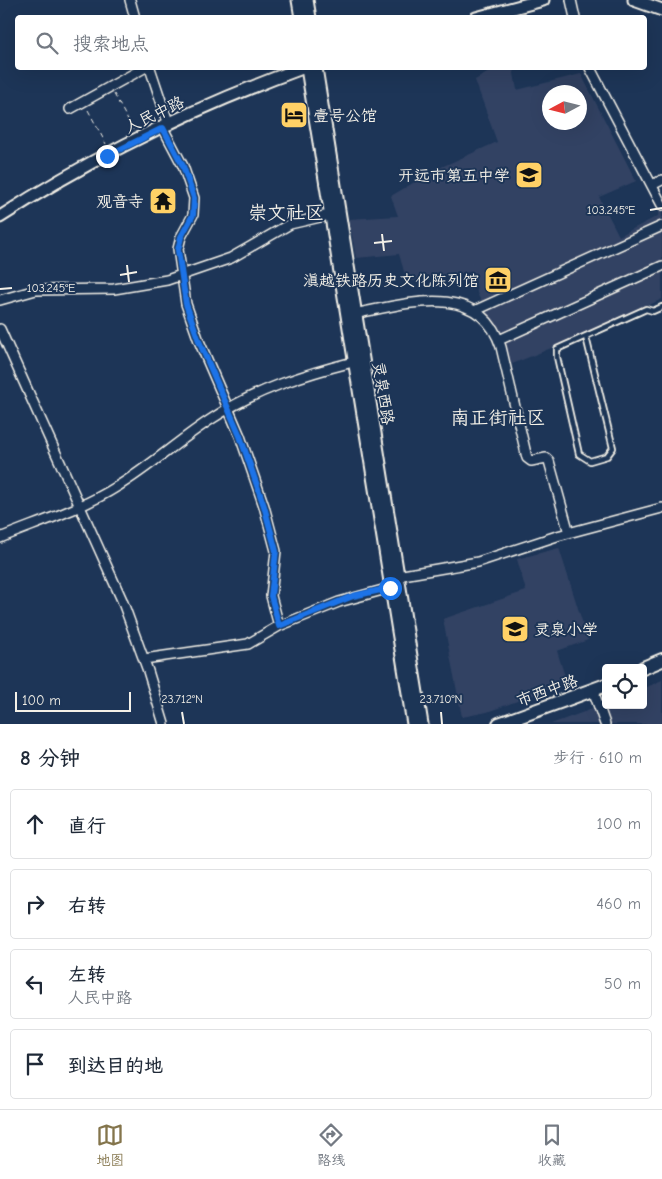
<!DOCTYPE html>
<html lang="zh">
<head>
<meta charset="utf-8">
<style>
	body { margin:0; font-family:"Comic Neue","LXGW WenKai TC",sans-serif; background:#f2f2f3; color:#1f2937 }
	.controls { position:absolute; right:15px; bottom:15px; display:grid; overflow:hidden; border-radius:5px; box-shadow:0 5px 20px #0002 }
	.controls button { width:45px; height:45px; display:grid; place-items:center; padding:0; border:0; border-bottom:1px solid #e0e1e3; background:#fff; color:#1f2937; font:25px sans-serif }
	.compass { position:absolute; left:542px; top:85px; width:45px; height:45px; border-radius:50%; background:#fff; box-shadow:0 5px 20px #0002; rotate:263deg }
	.scale { position:absolute; left:15px; bottom:12px; width:116px; box-sizing:border-box; padding-left:5px; border:2px solid #f4f1e8; border-top:0; font-size:14px; line-height:18px; white-space:nowrap; color:#f4f1e8; -webkit-text-stroke:4px #1d3557; paint-order:stroke }
	.stop { position:absolute; width:15px; height:15px; margin:-11px; border:4px solid #1a73e8; border-radius:50%; background:#fff }
	.stop.end { background:#1a73e8; border-color:#fff; box-shadow:0 1px 5px #0008 }
	.list { margin:0; padding:0; list-style:none }
	h2 { display:flex; justify-content:space-between; align-items:center; height:65px; margin:0; padding:0 20px; font-size:21px }
	h2 small { font-size:16px; font-weight:400; color:#747a83 }
	.list li { display:grid; grid-template-columns:32px 1fr auto; gap:15px; align-items:center; box-sizing:border-box; height:70px; margin:0 10px 10px; padding:0 10px; border:1px solid #e0e1e3; border-radius:5px }
	.list b { display:block; font-size:19px; white-space:nowrap }
	.list p { margin:0; font-size:16px; white-space:nowrap; color:#747a83 }
	.list em { font-size:16px; font-style:normal; color:#747a83 }
	.icon { flex:none; width:28px; height:28px; fill:none; stroke:currentColor; stroke-width:2; stroke-linecap:round; stroke-linejoin:round }
	.map { position:relative; flex:none; width:662px; height:724px; overflow:hidden }
	.search { position:absolute; background:#fff; box-shadow:0 5px 20px #0002; left:15px; right:15px; top:15px; height:55px; display:flex; align-items:center; gap:12px; box-sizing:border-box; padding:0 18px; border-radius:5px; color:#747a83; font-size:19px }
	.sheet { height:385px; background:#fff }
	nav { display:flex; justify-content:space-around; align-items:center; box-sizing:border-box; height:70px; border-top:1px solid #e0e1e3; background:#fff; font-size:14px; color:#747a83 }
	nav a { display:grid; justify-items:center; gap:2px }
	nav .on { color:#84754c }
	.map>svg:first-child { display:block }
</style>
</head>
<body>
<div class="map">
<svg width="662" height="724" viewBox="0 0 662 724">
	<rect width="100%" height="100%" fill="#1d3557"/>
	<filter id="ink" filterUnits="userSpaceOnUse"><feTurbulence type="fractalNoise" baseFrequency=".02" numOctaves="2"/><feDisplacementMap in="SourceGraphic" scale="10" xChannelSelector="R" yChannelSelector="G"/><feConvolveMatrix kernelMatrix="1 2 1 2 8 2 1 2 1" color-interpolation-filters="sRGB"/></filter>
	<g filter="url(#ink)">
		<path fill="#334364" fill-rule="evenodd" d="M496,68H513L517,90L581,74L636,181L599,197L619,236L658,216L662,202V299L593,331L512,364L477,293L475,273L470,272L407,282L399,254L356,258L349,219L398,216L391,196L437,169L497,142L475,80ZM550,92H580V122H550Z
			M559,548L588,640L557,651L567,683L487,712L462,717L443,619L526,591L517,559Z
			M662,680V724H551L606,704L643,705V689Z"/>
		<g fill="none" stroke-linecap="round" stroke-linejoin="round">
			<defs>
				<path id="lane" d="M586,337L613,448L607,456L590,461L579,454L557,357V349L646,309L653,311L662,307"/>
				<path id="street" d="M130,0L135,18
					M571,0L575,18
					M150,68L169,125
					M590,68L662,205
					M70,109L144,68
					M163,128L183,166L194,198L193,215L181,237L178,249L186,304L199,341L240,436L264,506L276,551L271,596L279,626
					M652,185L662,180
					M0,300L36,290L114,289L167,280L231,258L290,224L329,215
					M474,311L662,226
					M354,314C405,304 480,280 501,347L527,458L531,461L546,458L549,461L569,533
					M0,329L122,600L148,671L164,724
					M499,340L662,266
					M0,538C39,522 82,509 118,486C151,466 180,439 213,418C255,390 305,374 353,362
					M397,576L478,562L557,536L662,508
					M144,659L248,644L279,626L339,602L390,588
					M593,690L605,724"/>
				<path id="secondary" d="M298,0L301,18
					M307,0L310,18
					M634,0L662,10
					M476,18L543,0
					M307,68L413,724
					M316,68L422,724
					M0,217C94,156 198,106 302,68"/>
				<path id="primary" d="M643,668L662,660
					M499,724L606,685"/>
			</defs>
			<use href="#lane" stroke="#f4f1e8" stroke-width="8"/>
			<use href="#street" stroke="#f4f1e8" stroke-width="12"/>
			<use href="#secondary" stroke="#f4f1e8" stroke-width="15"/>
			<use href="#primary" stroke="#f4f1e8" stroke-width="16"/>
			<path stroke="#f4f1e8" stroke-width="1" stroke-dasharray="5 4" stroke-linecap="butt" d="M114,94L133,130
				M88,110L106,144"/>
			<use href="#lane" stroke="#1d3557" stroke-width="4.5"/>
			<use href="#street" stroke="#1d3557" stroke-width="9"/>
			<use href="#secondary" stroke="#1d3557" stroke-width="11"/>
			<use href="#primary" stroke="#1d3557" stroke-width="12"/>
		</g>
	</g>
	<g fill="none" stroke-linecap="round" stroke-linejoin="round" filter="url(#ink)">
		<path stroke="#1a73e8" stroke-width="6" d="M107,156L163,128L183,166L194,198L193,215L181,237L178,250L186,304L199,341L240,436L264,506L276,551L271,596L279,626L353,596L390,588"/>
	</g>
	<path fill="none" stroke="#f4f1e8" stroke-width="2" d="M650,210L662,208M382,234L384,251M374,243L392,241M127,265L129,282M120,275L137,272M0,289L12,288M182,712L184,724M441,712L442,724"/>
	<defs>
		<symbol id="hotel-square" viewBox="-11 -11 22 22"><rect x="-9" y="-9" width="18" height="18" rx="4" fill="#ffd166" stroke="#1d3557"/><path d="M-6-4.5h1.5V1H6V5H4.5V3h-9V5H-6ZM-4 0a1.8 1.8 0 1 1 3.6 0ZM.5 0V-2.5h3Q6-2.5 6 0Z" fill="#111"/></symbol>
		<symbol id="school-square" viewBox="-11 -11 22 22"><rect x="-9" y="-9" width="18" height="18" rx="4" fill="#ffd166" stroke="#1d3557"/><path d="M0-5L7-2L0 1L-7-2ZM-4 1L0 2.5L4 1V4Q0 6-4 4Z" fill="#111"/></symbol>
		<symbol id="temple-square" viewBox="-11 -11 22 22"><rect x="-9" y="-9" width="18" height="18" rx="4" fill="#ffd166" stroke="#1d3557"/><path d="M0-6L5-2H3V0L6.5 2.5H4V6H1.5V3h-3V6H-4V2.5H-6.5L-3 0V-2H-5Z" fill="#111"/></symbol>
		<symbol id="museum-square" viewBox="-11 -11 22 22"><rect x="-9" y="-9" width="18" height="18" rx="4" fill="#ffd166" stroke="#1d3557"/><path d="M0-6L6-3V-2H-6V-3ZM-5-1h2V3h-2ZM-1-1h2V3h-2ZM3-1h2V3H3ZM-6 4H6V6H-6Z" fill="#111"/></symbol>
	</defs>
	<g fill-rule="evenodd">
		<use href="#hotel-square" x="278" y="99" width="32" height="32"/>
		<use href="#school-square" x="513" y="159" width="32" height="32"/>
		<use href="#temple-square" x="147" y="185" width="32" height="32"/>
		<use href="#museum-square" x="482" y="264" width="32" height="32"/>
		<use href="#school-square" x="499" y="613" width="32" height="32"/>
	</g>
	<g text-anchor="middle" stroke-width="4" stroke-linejoin="round" paint-order="stroke">
		<g font-size="16" fill="#f4f1e8" stroke="#1d3557">
			<text transform="translate(154 114) rotate(-26)" y="6">人民中路</text>
			<text transform="translate(384 393) rotate(81)" y="6">灵泉西路</text>
			<text transform="translate(547 690) rotate(-20)" y="6">市西中路</text>
		</g>
		<g font-size="16" fill="#f4f1e8" stroke="#1d3557" text-anchor="end">
			<text x="313" y="121" text-anchor="start">壹号公馆</text>
			<text x="510" y="181">开远市第五中学</text>
			<text x="144" y="207">观音寺</text>
			<text x="479" y="286">滇越铁路历史文化陈列馆</text>
			<text x="534" y="635" text-anchor="start">灵泉小学</text>
		</g>
		<g font-size="19" fill="#f4f1e8" stroke="#1d3557">
			<text x="286" y="219">崇文社区</text>
			<text x="498" y="424">南正街社区</text>
		</g>
	</g>
	<g font-size="12" text-anchor="middle" fill="#f4f1e8" stroke="#1d3557" stroke-width="4" stroke-linejoin="round" paint-order="stroke">
		<text x="611" y="214">103.245°E</text>
		<text x="51" y="292">103.245°E</text>
		<text x="182" y="703">23.712°N</text>
		<text x="441" y="703">23.710°N</text>
	</g>
</svg>
<div class="controls">
<button><svg class="icon" aria-label="locate" viewBox="0 0 24 24"><circle cx="12" cy="12" r="6"/><path d="M12 2v4M12 18v4M2 12h4M18 12h4"/></svg></button>
</div>
<svg class="compass" viewBox="-18 -18 36 36"><path d="M0-13l5 13h-10z" fill="#e53935"/><path d="M0 13l5-13h-10z" fill="#747a83"/></svg>
<div class="scale">100 m</div>
<div class="stop" style="left:390px;top:588px"></div>
<div class="stop end" style="left:107px;top:156px"></div>
<div class="search"><svg class="icon" aria-label="search" viewBox="0 0 24 24"><circle cx="10" cy="10" r="6"/><path d="M15 15l6 6"/></svg>搜索地点</div>
</div>
<section class="sheet">
<h2>8 分钟<small>步行 · 610 m</small></h2>
<ul class="list">
<li><svg class="icon" aria-label="ahead" viewBox="0 0 24 24"><path d="M12 20V5M6 11l6-6 6 6"/></svg><div><b>直行</b></div><em>100 m</em></li>
<li><svg class="icon" aria-label="right" viewBox="0 0 24 24"><path d="M7 20v-9h11M14 6l5 5-5 5"/></svg><div><b>右转</b></div><em>460 m</em></li>
<li><svg class="icon" aria-label="left" viewBox="0 0 24 24"><path d="M17 20v-9H6M10 6l-5 5 5 5"/></svg><div><b>左转</b><p>人民中路</p></div><em>50 m</em></li>
<li><svg class="icon" aria-label="arrive" viewBox="0 0 24 24"><path d="M6 21V4h12l-3 4 3 4H6"/></svg><div><b>到达目的地</b></div></li>
</ul>
</section>
<nav>
<a class="on"><svg class="icon" aria-label="map" viewBox="0 0 24 24"><path d="M3 6l6-2 6 2 6-2v14l-6 2-6-2-6 2zM9 4v14M15 6v14"/></svg>地图</a>
<a><svg class="icon" aria-label="directions" viewBox="0 0 24 24"><path d="M12 3l9 9-9 9-9-9zM9 14v-3h6M13 9l2 2-2 2"/></svg>路线</a>
<a><svg class="icon" aria-label="saved" viewBox="0 0 24 24"><path d="M7 4h10v16l-5-4-5 4z"/></svg>收藏</a>
</nav>
</body>
</html>
